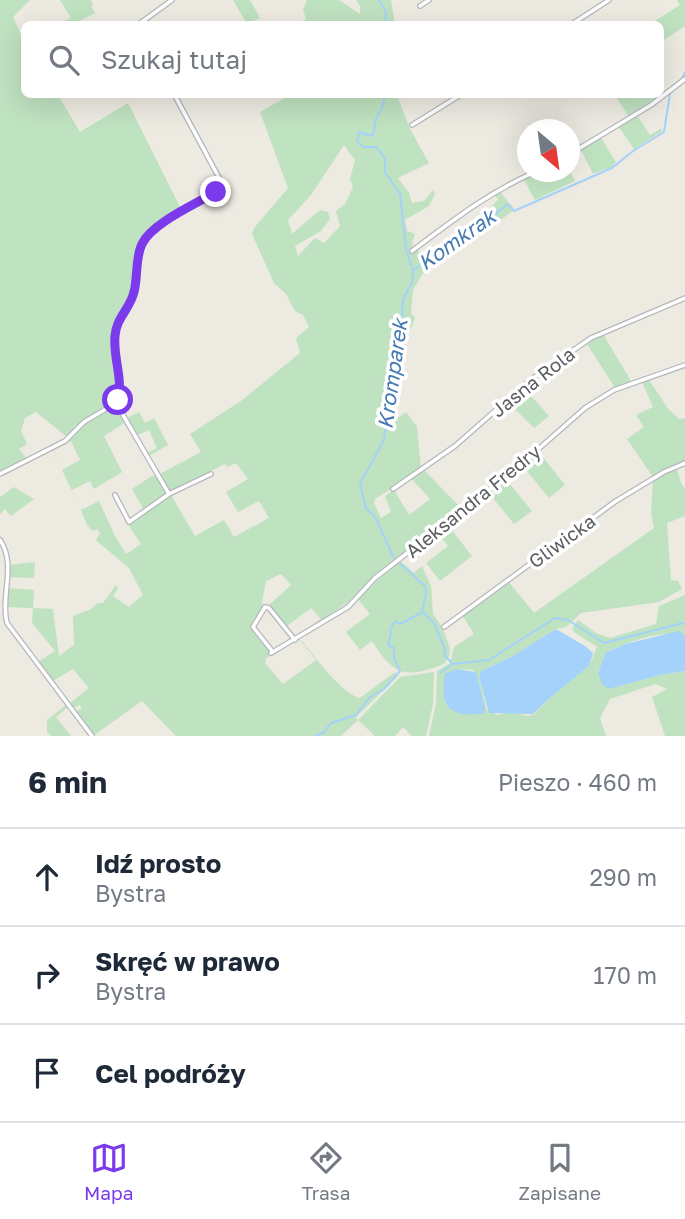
<!DOCTYPE html>
<html lang="pl">
<head>
<meta charset="utf-8">
<style>
	body { margin:0; font-family:"Golos Text",sans-serif; background:#f6f6f7; color:#1f2937 }
	.compass { position:absolute; left:517px; top:119px; width:63px; height:63px; border-radius:50%; background:#fff; box-shadow:0 7px 28px #0002; rotate:151deg }
	.stop { position:absolute; width:21px; height:21px; margin:-16px; border:5px solid #7c3aed; border-radius:50%; background:#fff }
	.stop.end { background:#7c3aed; border-color:#fff; box-shadow:0 2px 7px #0008 }
	.list { margin:0; padding:0; list-style:none }
	h2 { display:flex; justify-content:space-between; align-items:center; height:91px; margin:0; padding:0 28px; font-size:30px }
	h2 small { font-size:23px; font-weight:400; color:#747a83 }
	.list li { display:grid; grid-template-columns:46px 1fr auto; gap:21px; align-items:center; box-sizing:border-box; height:98px; padding:0 28px; border-top:2px solid #e0e1e3 }
	.list b { display:block; font-size:26px; white-space:nowrap }
	.list p { margin:0; font-size:23px; white-space:nowrap; color:#747a83 }
	.list em { font-size:23px; font-style:normal; color:#747a83 }
	.icon { flex:none; width:38px; height:38px; fill:none; stroke:currentColor; stroke-width:2; stroke-linecap:round; stroke-linejoin:round }
	.map { position:relative; flex:none; width:685px; height:736px; overflow:hidden }
	.search { position:absolute; background:#fff; box-shadow:0 7px 28px #0002; left:21px; right:21px; top:21px; height:77px; display:flex; align-items:center; gap:18px; box-sizing:border-box; padding:0 24px; border-radius:10px; color:#747a83; font-size:26px }
	.sheet { height:385px; background:#fff }
	nav { display:flex; justify-content:space-around; align-items:center; box-sizing:border-box; height:98px; border-top:2px solid #e0e1e3; background:#fff; font-size:19px; color:#747a83 }
	nav a { display:grid; justify-items:center; gap:4px }
	nav .on { color:#7c3aed }
	.map>svg:first-child { display:block }
</style>
</head>
<body>
<div class="map">
<svg width="685" height="736" viewBox="0 0 685 736">
	<rect width="100%" height="100%" fill="#eceae1"/>
	<path fill="#bfe2c0" fill-rule="evenodd" d="M0,0H30L13,17L24,41V94L58,95L80,132L128,103L181,209L147,233L140,244L132,292L116,318L112,331V346L117,365L118,384L115,402L88,419L67,437L36,412L25,418L21,431L27,444L19,449L27,459L0,472Z
		M60,0H91L93,5L91,7L95,13L73,24H58L71,18Z
		M233,0H250L260,18L247,24Z
		M307,0H339L360,14V6L356,0H391L395,24H300L306,19L303,10Z
		M677,0H685V26L661,42L660,24H650L680,5Z
		M290,95H397L410,129L429,163L398,178L409,193L412,203L424,201L433,190L435,194L429,206L405,220L407,231L415,234C408,252 416,245 423,256C425,260 425,264 426,268L413,290L411,313L415,318L400,355L387,426L406,412L417,427L421,469L375,499L374,503L381,518L391,512L385,496L394,490L409,515L430,499L411,478L424,470L461,508L378,574L347,603L296,637L289,631L290,630L296,636L321,619L311,608L287,626L269,605L291,585L281,574L266,581L262,602L263,608L253,624L270,654L283,648L266,658L265,663L283,684L316,660L300,640L286,646L298,639L302,641C314,656 343,695 360,698L395,672L398,676L395,679L356,717L358,720L400,677L434,672L433,704L426,736H412L403,727L395,736H375L358,720L341,736H176L142,701L93,736L75,712L82,708L80,705L73,708L56,685L70,703L89,688L73,669L51,682L38,662L55,651L32,623L33,608L6,607L7,588L34,590L33,608L53,609L59,656L74,645L73,616L91,609L98,603H103L116,585L118,589L113,596L129,607L143,595L129,568L96,540L100,533L97,529L93,531L87,525L79,505L81,510L99,501L115,536L126,554L141,544L129,526L151,507L171,495L195,536L224,520L234,537L269,518L259,501L238,512L226,492L248,479L236,463L227,467L225,464L169,492L158,475L201,452L190,434L241,401L300,353L296,338L309,327L303,315L295,311L286,294L274,283L252,234L254,228L288,188L260,112ZM344,145L355,160L350,179L353,187L345,204L336,211L340,226L324,243L315,238L298,256L295,246L321,231L330,219L328,212L320,210L292,234L288,220L311,195Z
		M615,95H653L656,98L628,116Z
		M637,115L650,135L662,128L661,132L634,149L618,126Z
		M601,138L616,162L612,167L593,174L581,150Z
		M570,171L575,181L535,200L523,178L539,172Z
		M499,190L514,210L487,230L478,219L498,200L494,193Z
		M603,334L631,381L615,388L587,344Z
		M649,380L669,410L679,419L685,418V461L653,477L627,439L644,427L636,415L653,407L642,382Z
		M524,388L549,416L534,428L508,402Z
		M114,406H117L126,422L104,436L122,472L94,489L90,481L72,490L76,499L62,470L80,460L71,441L53,450L57,459L52,449L70,439L81,426Z
		M139,412L145,423L154,418L168,445L147,457L146,454L157,448L149,430L136,436L127,418Z
		M538,451L565,485L549,498L522,465Z
		M677,469L681,483L685,489V516L667,523L671,580L678,581L682,589L659,602L581,613L566,627L556,629L511,657L483,670L479,677L487,710L497,715L513,712L527,716L533,715L551,697L589,666L597,647L574,632L572,628L578,620L596,633L610,638L656,624L659,606L685,595V636C660,629 628,642 605,653L598,673L609,689L660,675L685,671V736H665L652,697L667,689L655,684L610,699L600,718L606,736H429L436,704L437,671L450,663L454,647L474,634L463,616L509,582L534,613L654,528L651,512L653,480ZM456,669L474,670L485,708Z
		M152,476H156L166,494L144,510L132,489Z
		M505,478L532,511L514,524L488,492Z
		M14,487L34,499L11,516L5,509L0,514V497Z
		M447,524L472,556L440,581L426,563L448,546L437,532Z
		M400,561L414,573L422,566L431,586L433,614L442,627L450,648L449,656L444,664C406,679 394,676 372,641L360,650L346,632L370,614L357,598Z
		M35,562L34,578L8,577L9,565Z
		M66,705L68,707L56,717L71,736H51L47,732V720Z"/>
	<path fill="#a4d2fa" d="M556,629L585,646L593,653L589,666L551,697L533,714L489,713L479,677L481,671L511,657Z
		M679,631L685,636V671L660,675L609,689L602,684L598,673L605,653L625,644Z
		M456,669L476,672L485,708L484,713C450,719 439,706 445,674Z"/>
	<g fill="none" stroke-linecap="round" stroke-linejoin="round">
		<path stroke="#a4d2fa" stroke-width="2" d="M379,0L386,12L385,24
			M681,81L685,72
			M379,94L384,97C383,112 380,109 376,119C373,127 377,130 371,136L359,132L357,141L363,147H376L385,158V172L400,194L406,249L413,271L412,282L403,300L400,348L390,390L384,440L360,484L366,508L375,517L394,558L425,586L426,593L422,612L434,623L444,647L445,656L453,664L489,660L555,618L568,620L604,643L683,623L685,624
			M414,270L483,218L486,221L508,204L514,211L612,168L633,151L664,132L670,93L676,88
			M440,673L453,664
			M316,736L324,732L331,723L356,715L370,697L384,689L400,671L394,658V648L388,645L391,633L390,629L395,621L400,624L421,613"/>
		<defs>
			<path id="minor" d="M420,6L429,0
				M139,24L172,0
				M572,24L609,0
				M412,125L462,94
				M570,154L651,105L685,79
				M412,251C452,221 489,192 535,172
				M116,403L169,494
				M0,474L65,441L84,422L116,403C126,383 114,360 115,339C115,320 128,311 133,295C139,280 135,262 141,247C150,223 203,201 224,187L174,94
				M393,489L455,446L529,381L591,338L685,298
				M115,495L129,522L169,494L211,474
				M0,540C17,565 0,596 7,623L92,736
				M444,627L616,501L664,472L685,463
				M273,652L253,627L265,607L269,608L295,640
				M271,653L348,607L375,578L518,467L585,408L614,390L685,365"/>
		</defs>
		<use href="#minor" stroke="#b4b7bb" stroke-width="6"/>
		<use href="#minor" stroke="#fff" stroke-width="3.5"/>
	</g>
	<g fill="none" stroke-linecap="round" stroke-linejoin="round">
		<path stroke="#7c3aed" stroke-width="9" d="M118,400C123,377 113,358 115,336C116,318 130,309 134,292C138,277 135,258 142,244C152,223 196,204 216,192"/>
	</g>
	<g text-anchor="middle" stroke-width="7" stroke-linejoin="round" paint-order="stroke">
		<g font-size="19" fill="#5a5d61" stroke="#fff">
			<text transform="translate(533 382) rotate(-38)" y="7">Jasna Rola</text>
			<text transform="translate(473 501) rotate(-39)" y="7">Aleksandra Fredry</text>
			<text transform="translate(562 541) rotate(-36)" y="7">Gliwicka</text>
		</g>
		<g font-size="21" font-style="italic" fill="#4579b2" stroke="#fff">
			<text transform="translate(457 240) rotate(-35)" y="7">Komkrak</text>
			<text transform="translate(393 374) rotate(-82)" y="7">Kromparek</text>
		</g>
	</g>
</svg>
<svg class="compass" viewBox="-18 -18 36 36"><path d="M0-13l5 13h-10z" fill="#e53935"/><path d="M0 13l5-13h-10z" fill="#747a83"/></svg>
<div class="stop" style="left:118px;top:400px"></div>
<div class="stop end" style="left:216px;top:192px"></div>
<div class="search"><svg class="icon" aria-label="search" viewBox="0 0 24 24"><circle cx="10" cy="10" r="6"/><path d="M15 15l6 6"/></svg>Szukaj tutaj</div>
</div>
<section class="sheet">
<h2>6 min<small>Pieszo · 460 m</small></h2>
<ul class="list">
<li><svg class="icon" aria-label="ahead" viewBox="0 0 24 24"><path d="M12 20V5M6 11l6-6 6 6"/></svg><div><b>Idź prosto</b><p>Bystra</p></div><em>290 m</em></li>
<li><svg class="icon" aria-label="right" viewBox="0 0 24 24"><path d="M7 20v-9h11M14 6l5 5-5 5"/></svg><div><b>Skręć w prawo</b><p>Bystra</p></div><em>170 m</em></li>
<li><svg class="icon" aria-label="arrive" viewBox="0 0 24 24"><path d="M6 21V4h12l-3 4 3 4H6"/></svg><div><b>Cel podróży</b></div></li>
</ul>
</section>
<nav>
<a class="on"><svg class="icon" aria-label="map" viewBox="0 0 24 24"><path d="M3 6l6-2 6 2 6-2v14l-6 2-6-2-6 2zM9 4v14M15 6v14"/></svg>Mapa</a>
<a><svg class="icon" aria-label="directions" viewBox="0 0 24 24"><path d="M12 3l9 9-9 9-9-9zM9 14v-3h6M13 9l2 2-2 2"/></svg>Trasa</a>
<a><svg class="icon" aria-label="saved" viewBox="0 0 24 24"><path d="M7 4h10v16l-5-4-5 4z"/></svg>Zapisane</a>
</nav>
</body>
</html>
